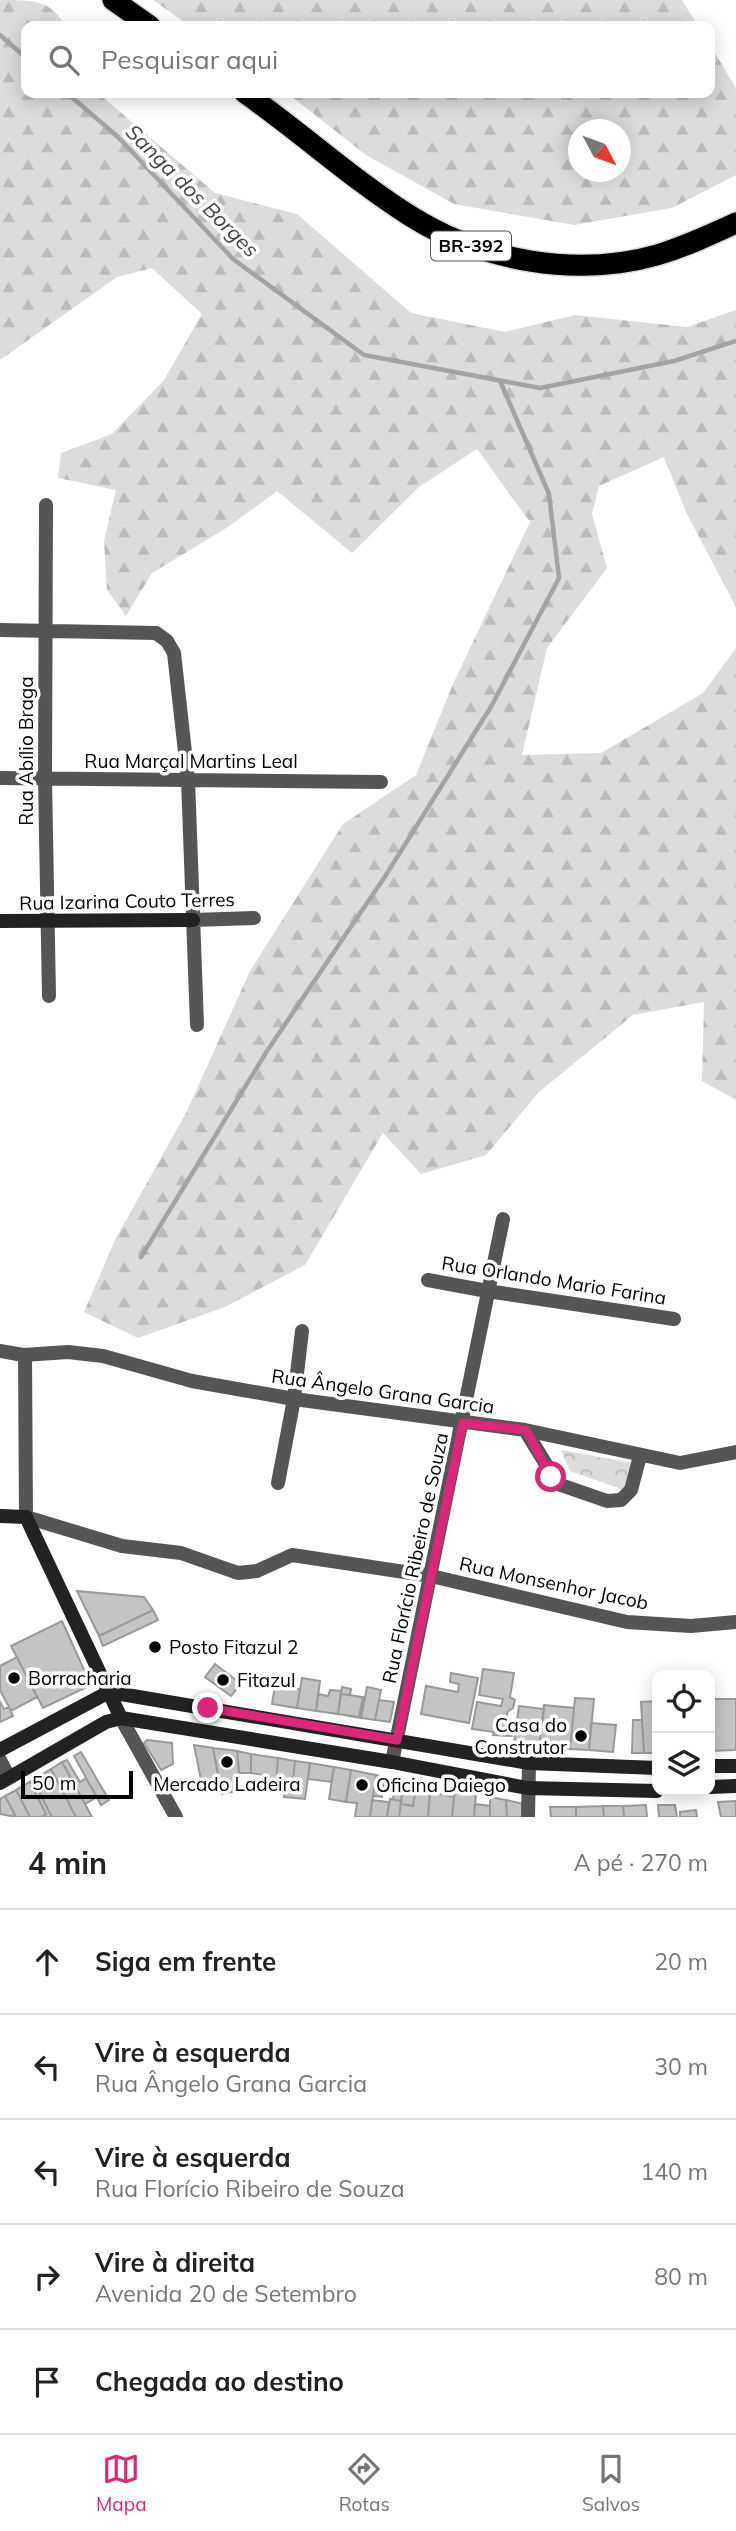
<!DOCTYPE html>
<html lang="pt">
<head>
<meta charset="utf-8">
<style>
	body { margin:0; font-family:Mulish,sans-serif; background:#f6f6f6; color:#222 }
	.controls { position:absolute; right:21px; bottom:21px; display:grid; overflow:hidden; border-radius:14px; box-shadow:0 4px 18px #0003 }
	.controls button { width:63px; height:63px; display:grid; place-items:center; padding:0; border:0; border-bottom:2px solid #e0e0e0; background:#fff; color:#222; font:35px sans-serif }
	.compass { position:absolute; left:568px; top:119px; width:63px; height:63px; border-radius:50%; background:#fff; box-shadow:0 4px 18px #0003; rotate:131deg }
	.scale { position:absolute; left:21px; bottom:18px; width:112px; box-sizing:border-box; padding-left:7px; border:4px solid #000; border-top:0; font-size:19px; line-height:24px; white-space:nowrap; color:#000; -webkit-text-stroke:5px #fff; paint-order:stroke }
	.stop { position:absolute; width:21px; height:21px; margin:-16px; border:5px solid #db2777; border-radius:50%; background:#fff }
	.stop.end { background:#db2777; border-color:#fff; box-shadow:0 2px 7px #0008 }
	.list { margin:0; padding:0; list-style:none }
	h2 { display:flex; justify-content:space-between; align-items:center; height:91px; margin:0; padding:0 28px; font-size:30px }
	h2 small { font-size:23px; font-weight:400; color:#767676 }
	.list li { display:grid; grid-template-columns:46px 1fr auto; gap:21px; align-items:center; box-sizing:border-box; height:105px; padding:0 28px; border-top:2px solid #e0e0e0 }
	.list b { display:block; font-size:26px; white-space:nowrap }
	.list p { margin:0; font-size:23px; white-space:nowrap; color:#767676 }
	.list em { font-size:23px; font-style:normal; color:#767676 }
	.icon { flex:none; width:38px; height:38px; fill:none; stroke:currentColor; stroke-width:2; stroke-linecap:round; stroke-linejoin:round }
	.map { position:relative; flex:none; width:736px; height:1817px; overflow:hidden }
	.search { position:absolute; background:#fff; box-shadow:0 4px 18px #0003; left:21px; right:21px; top:21px; height:77px; display:flex; align-items:center; gap:18px; box-sizing:border-box; padding:0 24px; border-radius:14px; color:#767676; font-size:26px }
	.sheet { height:616px; background:#fff }
	nav { display:flex; justify-content:space-around; align-items:center; box-sizing:border-box; height:98px; border-top:2px solid #e0e0e0; background:#fff; font-size:19px; color:#767676 }
	nav a { display:grid; justify-items:center; gap:4px }
	nav .on { color:#db2777 }
	.map>svg:first-child { display:block }
</style>
</head>
<body>
<div class="map">
<svg width="736" height="1817" viewBox="0 0 736 1817">
	<defs>
		<pattern id="forest-firs" width="22" height="20" patternUnits="userSpaceOnUse" patternTransform="scale(1.75)"><rect width="22" height="20" fill="#dcdcdc"/><path d="M5 1l3.5 6h-7zM16 11l3.5 6h-7z" fill="#bbb"/></pattern>
		<pattern id="park-crowns" width="20" height="18" patternUnits="userSpaceOnUse" patternTransform="scale(1.75)"><rect width="20" height="18" fill="#dcdcdc"/><path d="M2 6a3 3 0 1 1 6 0M12 15a3 3 0 1 1 6 0" fill="none" stroke="#bbb"/></pattern>
	</defs>
	<rect width="100%" height="100%" fill="#fff"/>
	<path fill="url(#forest-firs)" fill-rule="evenodd" d="M0,0C33,0 52,0 65,26H26V93H98L215,193L297,214L411,313L505,332L575,315L687,327L736,310V607L686,512L664,457L599,486L592,514L607,568L547,648L522,755L601,753L703,693L736,648V1100L702,1081L704,1002L633,1015L539,1092L486,1155L421,1174L383,1133L305,1265L225,1307L138,1338L84,1312L115,1240L186,1113L250,971L343,824L416,775L453,684L530,522L477,449L419,487L352,553L277,491L228,527L152,573L126,616L107,590L104,541L116,490L58,478L61,453L112,434L164,380L202,314L152,268L117,277L0,360Z
		M153,0H682L698,26H190Z
		M710,45L736,88V175L672,208L574,225L454,204L366,155L287,93H710ZM578,130H620V172H578Z"/>
	<path fill="url(#park-crowns)" d="M561,1450L633,1463L624,1490L570,1471Z"/>
	<g fill="none" stroke-linecap="round" stroke-linejoin="round">
		<path stroke="#a3a3a3" stroke-width="4.5" d="M0,35L26,58
			M67,93L118,137L233,259L364,355L540,388L674,361L736,341
			M141,1257L267,1051L386,875L492,705L559,578L549,494L500,381"/>
	</g>
	<path fill="#c4c4c4" stroke="#999" stroke-width="2" d="M77,1591L144,1597L153,1610L99,1636Z
		M153,1610L158,1620L103,1646L99,1636Z
		M62,1621L91,1685L43,1708L11,1646Z
		M17,1657L37,1697L11,1711L0,1690V1666Z
		M215,1664L241,1684L231,1696L205,1677Z
		M483,1669L514,1673L510,1697L515,1700L513,1708L508,1711L506,1718L514,1724L512,1736L493,1735L494,1732L472,1729L477,1702L501,1706L503,1699L479,1695Z
		M451,1673L478,1678L469,1723L421,1714L426,1686L458,1692L459,1684L450,1682Z
		M302,1678L320,1681L316,1711L297,1708Z
		M275,1685L300,1689L297,1708L272,1704Z
		M342,1687L351,1689L350,1695L365,1698L361,1718L338,1714Z
		M367,1687L381,1690L375,1720L361,1718Z
		M330,1690L341,1691L338,1714L316,1711L318,1694L328,1696Z
		M341,1694L363,1697L359,1717L338,1714Z
		M575,1698L594,1699L589,1750L570,1749Z
		M710,1699H736V1750L710,1751Z
		M379,1700L394,1702L390,1722L375,1720Z
		M657,1701V1753H644L641,1702Z
		M0,1702L4,1709L9,1707L13,1716L0,1722Z
		M544,1705L574,1708L570,1749L539,1747Z
		M519,1706L544,1709L539,1747L514,1743Z
		M633,1720H642L644,1753H632Z
		M591,1723L616,1725L613,1752L589,1750Z
		M147,1740L172,1743L173,1764L161,1770L144,1743Z
		M194,1745L213,1748L220,1787L203,1790Z
		M213,1748L237,1751L241,1790L222,1794Z
		M237,1751L251,1754V1773H239Z
		M81,1752L109,1800L101,1805L74,1756Z
		M251,1754L278,1758L276,1783L265,1782V1775L251,1773Z
		M278,1758L295,1761L293,1780L286,1779L285,1784L276,1783Z
		M67,1760L80,1782L86,1778L97,1797L85,1804L62,1762Z
		M295,1761L310,1763L305,1799L284,1797L286,1779L293,1780Z
		M62,1762L85,1804L92,1817H76L51,1769Z
		M310,1763L334,1767L331,1782L308,1779Z
		M334,1767L351,1770L346,1802L329,1799Z
		M51,1769L76,1817H52L33,1780Z
		M351,1770L376,1775L370,1817H355L357,1803L346,1802Z
		M376,1775L385,1777L382,1797L373,1796Z
		M33,1780L52,1817H30L16,1790Z
		M30,1782L46,1814L41,1817H30L16,1790Z
		M395,1783L403,1785L401,1801L393,1800Z
		M403,1785L430,1792L428,1817H399Z
		M403,1785L416,1788L413,1806L401,1804Z
		M16,1790L30,1817H16L5,1796Z
		M455,1790L476,1794L474,1817H452Z
		M430,1792L454,1797L452,1817H428Z
		M5,1796L16,1817L0,1814V1799Z
		M490,1797L506,1800L507,1817H490Z
		M390,1799L401,1801L399,1817H387Z
		M372,1800L389,1802L387,1817H370Z
		M506,1800L524,1804V1817H507Z
		M736,1801V1817H721L718,1802Z
		M475,1804L490,1806V1817H474Z
		M646,1805L647,1817H624L623,1806Z
		M658,1805H675L677,1817H659Z
		M603,1806L604,1817H576V1807Z
		M603,1806H623L624,1817H604Z
		M550,1807H576V1817H551Z
		M696,1810L697,1817H680V1812Z"/>
	<g fill="none" stroke-linecap="round" stroke-linejoin="round">
		<defs>
			<path id="highway" d="M113,0L150,26
				M245,93C302,133 353,180 412,217C483,261 576,278 657,255C684,247 710,235 736,223"/>
		</defs>
		<use href="#highway" stroke="#dbdbdb" stroke-width="24"/>
		<path stroke="#555" stroke-width="14" d="M46,505L45,779L49,996
			M0,630L156,633L167,641L174,653L188,779L197,1025
			M0,778L381,782
			M193,920L254,918
			M428,1280L487,1291L674,1319
			M0,1351L23,1355L68,1352L103,1356L192,1381L294,1399L525,1430L680,1463L736,1452
			M25,1355L26,1517L122,1546L181,1553L238,1573L257,1571L292,1555L431,1576L627,1622L691,1626L736,1622
			M525,1430L558,1484L607,1501L621,1500L631,1490L640,1456
			M278,1483L294,1399L302,1331
			M121,1718L176,1817
			M0,1760L9,1777
			M392,1762L503,1219
			M528,1817L529,1763"/>
		<path stroke="#222" stroke-width="14" d="M0,921L193,920
			M0,1516L26,1517L121,1718
			M0,1750L109,1692L529,1763L657,1768
			M710,1766H736
			M0,1783L106,1722L121,1718L392,1762L527,1788L657,1791
			M710,1787L736,1786"/>
		<use href="#highway" stroke="#000" stroke-width="21"/>
	</g>
	<g fill="none" stroke-linecap="round" stroke-linejoin="round">
		<path stroke="#db2777" stroke-width="9" d="M208,1708L397,1740L463,1423L526,1430L551,1477"/>
	</g>
	<g fill="#000" stroke="#fff" stroke-width="2.5">
		<circle cx="155" cy="1647" r="7"/>
		<circle cx="14" cy="1678" r="7"/>
		<circle cx="223" cy="1680" r="7"/>
		<circle cx="581" cy="1736" r="7"/>
		<circle cx="227" cy="1762" r="7"/>
		<circle cx="362" cy="1785" r="7"/>
	</g>
	<g text-anchor="middle" stroke-width="7" stroke-linejoin="round" paint-order="stroke">
		<rect fill="#fff" stroke="#4c4c4c" stroke-width="2" x="431" y="231.5" width="80" height="29" rx="5"/>
		<g font-size="18" font-weight="bold" fill="#000">
			<text x="471" y="252">BR-392</text>
		</g>
		<g font-size="19" fill="#000" stroke="#fff">
			<text transform="translate(26 751) rotate(-90)" y="7">Rua Abílio Braga</text>
			<text x="191" y="768">Rua Marçal Martins Leal</text>
			<text transform="translate(127 901) rotate(-1)" y="7">Rua Izarina Couto Terres</text>
			<text transform="translate(554 1280) rotate(9)" y="7">Rua Orlando Mario Farina</text>
			<text transform="translate(383 1391) rotate(8)" y="7">Rua Ângelo Grana Garcia</text>
			<text transform="translate(415 1558) rotate(-78)" y="7">Rua Florício Ribeiro de Souza</text>
			<text transform="translate(554 1583) rotate(12)" y="7">Rua Monsenhor Jacob</text>
		</g>
		<g font-size="19" fill="#000" stroke="#fff" text-anchor="start">
			<text x="169" y="1654">Posto Fitazul 2</text>
			<text x="28" y="1685">Borracharia</text>
			<text x="237" y="1687">Fitazul</text>
			<text x="567" y="1732" text-anchor="end">Casa do<tspan x="567" dy="22">Construtor</tspan></text>
			<text x="227" y="1791" text-anchor="middle">Mercado Ladeira</text>
			<text x="376" y="1792">Oficina Daiego</text>
		</g>
		<g font-size="21" font-style="italic" fill="#444" stroke="#fff">
			<text transform="translate(192 191) rotate(45)" y="7">Sanga dos Borges</text>
		</g>
	</g>
</svg>
<div class="controls">
<button><svg class="icon" aria-label="locate" viewBox="0 0 24 24"><circle cx="12" cy="12" r="6"/><path d="M12 2v4M12 18v4M2 12h4M18 12h4"/></svg></button>
<button><svg class="icon" aria-label="layers" viewBox="0 0 24 24"><path d="M12 4l9 5-9 5-9-5zM3 14l9 5 9-5"/></svg></button>
</div>
<svg class="compass" viewBox="-18 -18 36 36"><path d="M0-13l5 13h-10z" fill="#e53935"/><path d="M0 13l5-13h-10z" fill="#767676"/></svg>
<div class="scale">50 m</div>
<div class="stop" style="left:551px;top:1477px"></div>
<div class="stop end" style="left:208px;top:1708px"></div>
<div class="search"><svg class="icon" aria-label="search" viewBox="0 0 24 24"><circle cx="10" cy="10" r="6"/><path d="M15 15l6 6"/></svg>Pesquisar aqui</div>
</div>
<section class="sheet">
<h2>4 min<small>A pé · 270 m</small></h2>
<ul class="list">
<li><svg class="icon" aria-label="ahead" viewBox="0 0 24 24"><path d="M12 20V5M6 11l6-6 6 6"/></svg><div><b>Siga em frente</b></div><em>20 m</em></li>
<li><svg class="icon" aria-label="left" viewBox="0 0 24 24"><path d="M17 20v-9H6M10 6l-5 5 5 5"/></svg><div><b>Vire à esquerda</b><p>Rua Ângelo Grana Garcia</p></div><em>30 m</em></li>
<li><svg class="icon" aria-label="left" viewBox="0 0 24 24"><path d="M17 20v-9H6M10 6l-5 5 5 5"/></svg><div><b>Vire à esquerda</b><p>Rua Florício Ribeiro de Souza</p></div><em>140 m</em></li>
<li><svg class="icon" aria-label="right" viewBox="0 0 24 24"><path d="M7 20v-9h11M14 6l5 5-5 5"/></svg><div><b>Vire à direita</b><p>Avenida 20 de Setembro</p></div><em>80 m</em></li>
<li><svg class="icon" aria-label="arrive" viewBox="0 0 24 24"><path d="M6 21V4h12l-3 4 3 4H6"/></svg><div><b>Chegada ao destino</b></div></li>
</ul>
</section>
<nav>
<a class="on"><svg class="icon" aria-label="map" viewBox="0 0 24 24"><path d="M3 6l6-2 6 2 6-2v14l-6 2-6-2-6 2zM9 4v14M15 6v14"/></svg>Mapa</a>
<a><svg class="icon" aria-label="directions" viewBox="0 0 24 24"><path d="M12 3l9 9-9 9-9-9zM9 14v-3h6M13 9l2 2-2 2"/></svg>Rotas</a>
<a><svg class="icon" aria-label="saved" viewBox="0 0 24 24"><path d="M7 4h10v16l-5-4-5 4z"/></svg>Salvos</a>
</nav>
</body>
</html>
